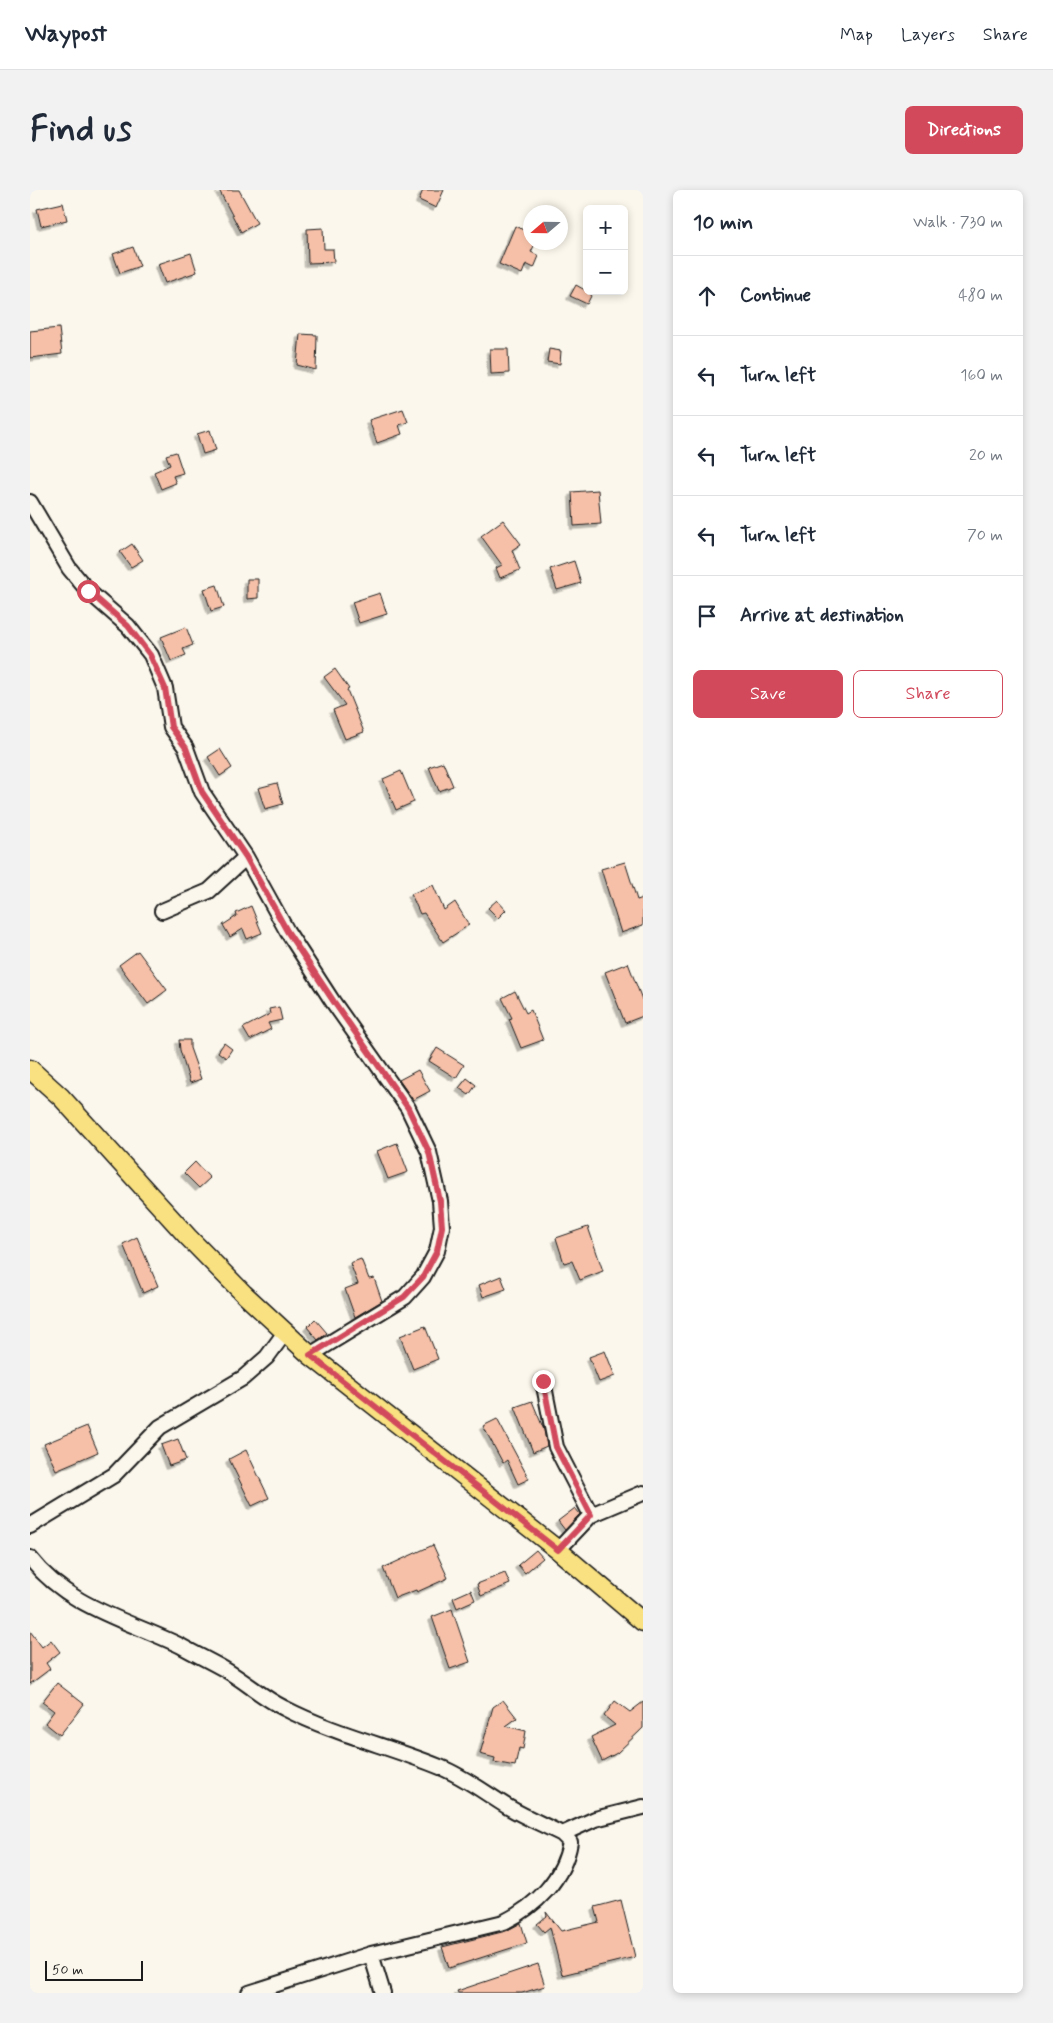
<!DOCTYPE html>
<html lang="en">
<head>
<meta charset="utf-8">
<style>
	body { margin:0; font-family:Mynerve,sans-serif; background:#f2f2f3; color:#1f2937 }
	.controls { position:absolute; right:15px; top:15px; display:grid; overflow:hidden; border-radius:8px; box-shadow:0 2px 8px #0003 }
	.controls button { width:45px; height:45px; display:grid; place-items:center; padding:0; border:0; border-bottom:1px solid #e0e1e3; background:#fff; color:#1f2937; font:25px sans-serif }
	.compass { position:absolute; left:493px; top:15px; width:45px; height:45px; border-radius:50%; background:#fff; box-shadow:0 2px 8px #0003; rotate:250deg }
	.scale { position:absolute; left:15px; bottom:12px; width:98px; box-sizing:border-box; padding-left:5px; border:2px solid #1c1c1c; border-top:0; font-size:14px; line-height:18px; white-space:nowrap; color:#1c1c1c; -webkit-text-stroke:4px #fbf7ec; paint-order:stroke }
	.stop { position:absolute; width:15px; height:15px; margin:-11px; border:4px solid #d1495b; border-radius:50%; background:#fff }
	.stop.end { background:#d1495b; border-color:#fff; box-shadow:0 1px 5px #0008 }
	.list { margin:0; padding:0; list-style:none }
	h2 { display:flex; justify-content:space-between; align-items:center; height:65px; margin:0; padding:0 20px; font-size:21px }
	h2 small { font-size:16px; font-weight:400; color:#747a83 }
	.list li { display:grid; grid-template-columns:32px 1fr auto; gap:15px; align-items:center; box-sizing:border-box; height:80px; padding:0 20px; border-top:1px solid #e0e1e3 }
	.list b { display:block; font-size:19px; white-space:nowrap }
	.list em { font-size:16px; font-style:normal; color:#747a83 }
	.actions { display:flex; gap:10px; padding:15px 20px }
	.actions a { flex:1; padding:11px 0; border:1px solid #d1495b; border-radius:8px; text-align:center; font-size:18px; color:#d1495b }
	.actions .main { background:#d1495b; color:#fff }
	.icon { flex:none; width:28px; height:28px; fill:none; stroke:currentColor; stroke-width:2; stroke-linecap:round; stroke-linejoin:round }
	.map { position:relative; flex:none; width:613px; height:1803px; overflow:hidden; border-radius:8px }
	header { display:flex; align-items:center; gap:30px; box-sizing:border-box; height:70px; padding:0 25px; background:#fff; border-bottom:1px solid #e0e1e3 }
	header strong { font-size:24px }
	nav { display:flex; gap:28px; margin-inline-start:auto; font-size:18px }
	.intro { display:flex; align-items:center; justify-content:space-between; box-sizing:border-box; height:120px; padding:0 30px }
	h1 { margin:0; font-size:35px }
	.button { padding:12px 22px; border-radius:8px; background:#d1495b; color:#fff; font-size:18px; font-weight:700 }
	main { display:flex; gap:30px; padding:0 30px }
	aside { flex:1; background:#fff; border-radius:8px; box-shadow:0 2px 8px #0003 }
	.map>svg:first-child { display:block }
</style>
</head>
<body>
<header>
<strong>Waypost</strong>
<nav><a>Map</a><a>Layers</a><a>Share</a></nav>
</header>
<div class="intro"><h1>Find us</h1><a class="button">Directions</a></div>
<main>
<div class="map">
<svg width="613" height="1803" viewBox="0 0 613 1803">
	<defs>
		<filter id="shadow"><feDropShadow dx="-3.5" dy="3.5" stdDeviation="0" flood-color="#0004"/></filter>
	</defs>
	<rect width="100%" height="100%" fill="#fbf7ec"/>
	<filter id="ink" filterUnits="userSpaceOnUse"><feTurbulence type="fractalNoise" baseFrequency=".02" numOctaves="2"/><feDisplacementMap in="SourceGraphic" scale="10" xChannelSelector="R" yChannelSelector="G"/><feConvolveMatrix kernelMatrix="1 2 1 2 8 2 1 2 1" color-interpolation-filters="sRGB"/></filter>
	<g filter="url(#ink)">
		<path fill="#f6c0a8" stroke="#1c1c1c" filter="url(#shadow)" d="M189,0H209L227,33L211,42Z
			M393,0H414L406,18L389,10Z
			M33,13L37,30L11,36L7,19Z
			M485,36L500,43V52H506L501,62L509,66L504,78L496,74L492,84L469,74Z
			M293,38L294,59H303L304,72L278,73L277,39Z
			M103,57L110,76L90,83L83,64Z
			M161,63L167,82L135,93L128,74Z
			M546,95L562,104L557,114L540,106Z
			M29,138L32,164L0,168V141Z
			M270,144L287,145L286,180L267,175Z
			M460,159H478L479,183L461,184Z
			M519,159L531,161L530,174L517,172Z
			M373,219L378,232L369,235L372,244L347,253L339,230Z
			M180,240L186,260L173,264L167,244Z
			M146,262L153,283L143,286L146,293L131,299L124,282L140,275L136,265Z
			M568,300L571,334L544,336L542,302Z
			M473,330L491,354L482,360L490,380L470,388L466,378L472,375L451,346Z
			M102,354L113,370L101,377L90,362Z
			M544,371L551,393L527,400L520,379Z
			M217,389H228V408L217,409Z
			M187,395L194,417L181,421L174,399Z
			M350,403L357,424L329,433L322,412Z
			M156,437L163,455L153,459L156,465L141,471L131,447Z
			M305,479L319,499L317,500L334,542L315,549L303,520L315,515L294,487Z
			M190,559L202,578L190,586L178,567Z
			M413,572L423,596L409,601L399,577Z
			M371,581L384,612L366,620L353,589Z
			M247,593L253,614L235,619L228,598Z
			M595,672L607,710L613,708V735L591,743L571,679Z
			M403,695L414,720L425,712L439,735L413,752L394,723L390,724L381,704Z
			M467,710L476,720L468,728L458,718Z
			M221,716L232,743L217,749L213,739L200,747L193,735L207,726L206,723Z
			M108,761L137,800L118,814L89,775Z
			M598,773L613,812V826L595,833L575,782Z
			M485,801L496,823L501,820L513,850L491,858L479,829L482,828L472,808Z
			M249,817L252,830L238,833L241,839L220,850L213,838L240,824L239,819Z
			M149,850H160V858L171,889L160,893L150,860Z
			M194,853L202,859L196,868L188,862Z
			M407,858L434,875L426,888L399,871Z
			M388,880L400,901L383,910L369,890Z
			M437,888L446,895L439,905L429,898Z
			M367,953L378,982L358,989L347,961Z
			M165,972L180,988L169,998L154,983Z
			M558,1037L573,1081L550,1090L542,1071L534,1073L526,1048Z
			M107,1047L128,1096L113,1103L93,1054Z
			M331,1069L339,1089L344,1088L352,1111L325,1127L315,1099L328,1094L320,1073Z
			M471,1086L476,1099L453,1107L449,1095Z
			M285,1129L297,1143L288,1150L277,1137Z
			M395,1136L408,1169L383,1179L370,1146Z
			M575,1161L585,1186L569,1192L559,1167Z
			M502,1211L514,1240L517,1256L503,1262L485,1217Z
			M467,1229L499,1289L488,1294L477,1270L473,1273L453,1236Z
			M57,1236L68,1262L26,1280L14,1254Z
			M148,1249L156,1270L139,1276L131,1255Z
			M216,1260L239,1308L222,1316L199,1269Z
			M545,1318L550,1324L535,1340L528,1331Z
			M403,1355L418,1388L387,1402L386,1400L365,1408L353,1378Z
			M506,1360L513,1368L495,1383L488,1375Z
			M475,1383L480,1394L451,1406L447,1394Z
			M441,1400L445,1410L427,1418L423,1408Z
			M422,1419L440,1472L420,1479L402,1427Z
			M0,1441L12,1457L21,1450L30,1462L16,1473L20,1479L0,1494Z
			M27,1493L54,1514L30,1545L15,1533L24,1521L12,1512Z
			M473,1510L487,1528L476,1536L496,1541L493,1559L489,1558L485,1576L464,1572L465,1568L450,1564L463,1517Z
			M585,1511L600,1522L613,1512V1538L587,1563L572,1571L561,1547L585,1535L574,1526Z
			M591,1710L605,1767L532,1785L520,1737L514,1742L507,1734L517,1726L516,1722L531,1741L569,1732L565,1717Z
			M491,1733L497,1753L419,1778L412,1757L476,1741Z
			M508,1774L515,1796L492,1803H428L427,1801Z"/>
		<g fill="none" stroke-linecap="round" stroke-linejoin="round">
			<defs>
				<path id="minor" d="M0,312L39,378L58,401L98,436L121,465L135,498L141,537L156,558L172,602L216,667L257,741L303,812L378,918L399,962L410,1011L412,1037L407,1061L393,1087L375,1107L280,1165
					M132,721L179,701L216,667
					M513,1191L526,1257L561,1325L528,1360
					M561,1325L613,1303
					M0,1336L84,1285L130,1237L213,1188L237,1167L256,1141
					M0,1368C38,1417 97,1430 151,1456C165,1464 180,1471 194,1479C215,1491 233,1508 254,1518C304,1544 359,1556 410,1577C435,1587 455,1603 478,1617C495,1627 514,1635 532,1644L565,1629L613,1617
					M341,1764L353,1803
					M219,1803L341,1764L474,1732C506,1716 534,1689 540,1652L532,1644"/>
				<path id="major" d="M0,879L31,907L158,1047L214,1104L280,1165L528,1360L613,1432"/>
			</defs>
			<use href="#minor" stroke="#1c1c1c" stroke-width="18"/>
			<use href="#major" stroke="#1c1c1c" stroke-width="21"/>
			<use href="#minor" stroke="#fbf7ec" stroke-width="14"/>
			<use href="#major" stroke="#f9e181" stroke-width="18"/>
		</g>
	</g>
	<g fill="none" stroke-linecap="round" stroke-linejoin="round" filter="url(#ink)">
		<path stroke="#d1495b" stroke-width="6" d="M58,401L98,436L120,465L135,498L141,537L156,558L172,602L216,667L257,741L304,812L378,918L399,962L410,1011L412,1037L407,1061L393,1087L374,1107L280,1165L528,1360L561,1325L526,1257L513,1191"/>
	</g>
</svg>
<div class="controls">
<button>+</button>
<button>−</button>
</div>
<svg class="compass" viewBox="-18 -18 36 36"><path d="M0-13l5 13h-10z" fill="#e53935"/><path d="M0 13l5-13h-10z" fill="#747a83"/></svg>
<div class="scale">50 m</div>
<div class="stop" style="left:58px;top:401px"></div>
<div class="stop end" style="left:513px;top:1191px"></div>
</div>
<aside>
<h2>10 min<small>Walk · 730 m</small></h2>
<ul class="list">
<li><svg class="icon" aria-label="ahead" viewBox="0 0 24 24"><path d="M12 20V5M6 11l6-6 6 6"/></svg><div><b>Continue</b></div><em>480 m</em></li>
<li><svg class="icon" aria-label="left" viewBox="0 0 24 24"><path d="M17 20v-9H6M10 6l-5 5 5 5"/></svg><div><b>Turn left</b></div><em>160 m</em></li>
<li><svg class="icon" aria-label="left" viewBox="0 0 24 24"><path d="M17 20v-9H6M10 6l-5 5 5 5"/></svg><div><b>Turn left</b></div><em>20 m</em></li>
<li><svg class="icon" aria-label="left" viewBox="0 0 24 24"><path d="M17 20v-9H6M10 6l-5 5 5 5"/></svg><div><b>Turn left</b></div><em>70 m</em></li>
<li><svg class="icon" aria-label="arrive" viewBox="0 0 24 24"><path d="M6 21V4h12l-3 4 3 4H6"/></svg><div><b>Arrive at destination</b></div></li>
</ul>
<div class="actions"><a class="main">Save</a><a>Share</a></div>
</aside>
</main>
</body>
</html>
